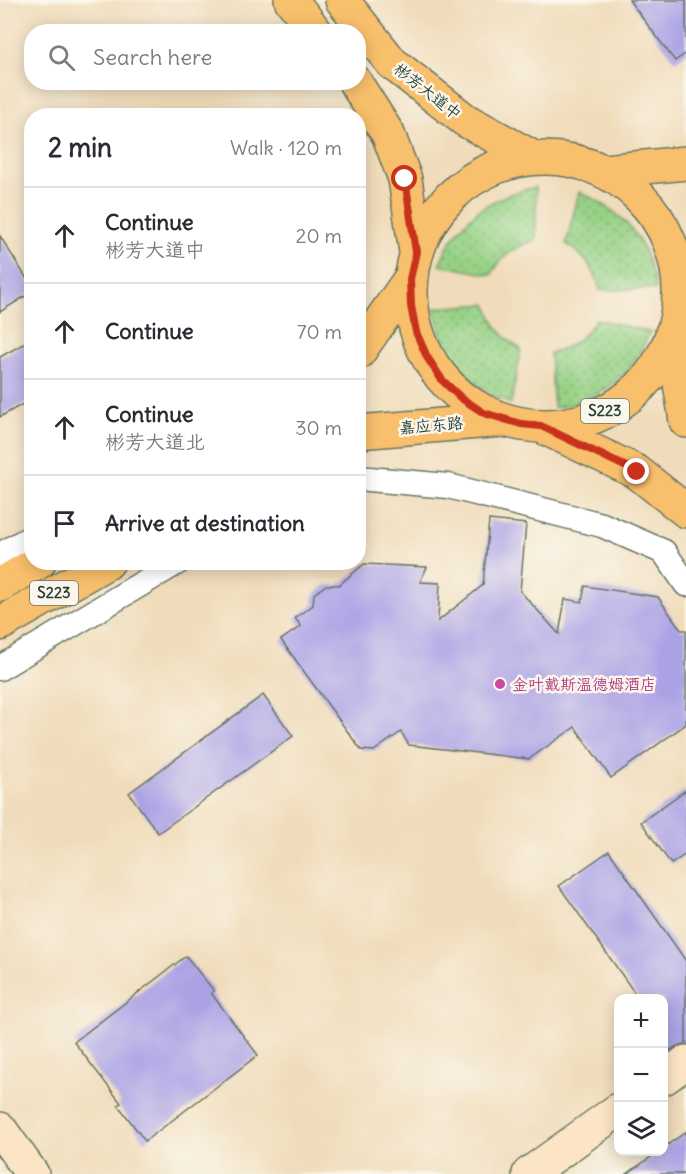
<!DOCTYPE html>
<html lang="en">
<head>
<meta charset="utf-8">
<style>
	body { margin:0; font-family:Delius,"LXGW WenKai TC",sans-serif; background:#f2f2f3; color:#2b2b33 }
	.controls { position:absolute; right:18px; bottom:18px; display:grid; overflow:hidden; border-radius:12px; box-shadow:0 3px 15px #0003 }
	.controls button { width:54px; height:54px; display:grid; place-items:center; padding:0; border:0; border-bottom:2px solid #e1e1e2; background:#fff; color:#2b2b33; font:30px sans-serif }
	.stop { position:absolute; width:18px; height:18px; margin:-14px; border:4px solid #c8321e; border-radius:50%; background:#fff }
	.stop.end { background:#c8321e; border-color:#fff; box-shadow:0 2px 6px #0008 }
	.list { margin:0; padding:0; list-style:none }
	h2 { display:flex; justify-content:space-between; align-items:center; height:78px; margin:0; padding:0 24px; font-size:26px }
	h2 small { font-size:20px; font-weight:400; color:#7c7c81 }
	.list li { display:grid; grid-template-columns:39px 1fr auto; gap:18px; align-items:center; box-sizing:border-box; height:96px; padding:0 24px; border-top:2px solid #e1e1e2 }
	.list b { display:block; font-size:22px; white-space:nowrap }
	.list p { margin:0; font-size:20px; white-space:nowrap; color:#7c7c81 }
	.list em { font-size:20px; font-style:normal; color:#7c7c81 }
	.icon { flex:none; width:33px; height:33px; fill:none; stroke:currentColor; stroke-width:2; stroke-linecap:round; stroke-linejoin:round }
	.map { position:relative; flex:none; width:686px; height:1174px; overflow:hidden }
	.search { position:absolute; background:#fff; box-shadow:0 3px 15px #0003; left:24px; top:24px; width:342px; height:66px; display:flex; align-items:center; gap:15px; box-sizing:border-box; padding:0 21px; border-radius:24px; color:#7c7c81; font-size:22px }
	.panel { position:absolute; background:#fff; box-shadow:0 3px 15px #0003; left:24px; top:108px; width:342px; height:462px; border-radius:24px }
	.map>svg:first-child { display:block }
</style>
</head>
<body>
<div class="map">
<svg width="686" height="1174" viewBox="0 0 686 1174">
	<defs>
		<pattern id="grass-dots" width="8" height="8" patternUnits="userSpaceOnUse" patternTransform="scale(1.5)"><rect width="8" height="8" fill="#96d185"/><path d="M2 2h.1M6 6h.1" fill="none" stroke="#7aab6e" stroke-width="1.8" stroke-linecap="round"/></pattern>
	</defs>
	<rect width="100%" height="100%" fill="#fbf7ec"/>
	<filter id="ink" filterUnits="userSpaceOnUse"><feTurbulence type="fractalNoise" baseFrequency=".0167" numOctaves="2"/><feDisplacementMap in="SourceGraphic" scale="12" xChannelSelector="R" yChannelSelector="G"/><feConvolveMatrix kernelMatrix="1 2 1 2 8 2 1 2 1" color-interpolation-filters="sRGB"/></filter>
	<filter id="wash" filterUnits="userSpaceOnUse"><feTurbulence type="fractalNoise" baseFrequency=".008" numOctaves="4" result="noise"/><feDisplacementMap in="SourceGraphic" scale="24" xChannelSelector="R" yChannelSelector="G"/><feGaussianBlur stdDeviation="1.35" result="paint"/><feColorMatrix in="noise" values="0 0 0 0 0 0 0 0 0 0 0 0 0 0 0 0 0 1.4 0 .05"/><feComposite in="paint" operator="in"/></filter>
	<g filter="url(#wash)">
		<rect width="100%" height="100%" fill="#f0dcba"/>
		<path fill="url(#grass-dots)" stroke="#5a875c" stroke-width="1.5" d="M536,187V240C515,246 502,256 491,275L439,265C459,218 487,197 536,187Z
			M579,192C626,212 646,239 656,289L600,290C594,268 585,256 566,244Z
			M487,304C493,325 502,338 521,349L511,404C464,383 444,357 434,308Z
			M596,319L650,332C630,378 603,399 554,408L550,353C572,347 584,338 596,319Z"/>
		<g id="blocks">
			<path fill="#aba2e5" d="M629,0H686V53L675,61Z
				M0,236L32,287V292L0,312Z
				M32,339V399L0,417V357Z
				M489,520L526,524L520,591L559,634L565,599L582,602L585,586L658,597L681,630H686V724L611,778L575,727L529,759L409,745L401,732L374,751L361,750L281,640L301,626L295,618L313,605L314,594L326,585H339L364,564L427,567L420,582L440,583L438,621L483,585Z
				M263,695L293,736L158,833L129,793Z
				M686,790V854L671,864L641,822Z
				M609,851L686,961V1044L675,1047L663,1055V999H639L559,886Z
				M186,956L214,991L211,993L258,1055L145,1141L118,1105L121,1103L74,1042Z
				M686,1132V1174H627L658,1152H663V1148Z"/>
		</g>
	</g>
	<g filter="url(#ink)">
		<use href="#blocks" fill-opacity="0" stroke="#687563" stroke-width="1.5"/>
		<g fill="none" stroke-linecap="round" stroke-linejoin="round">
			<defs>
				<path id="street" d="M358,478L448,486L602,525L664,552L686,584
					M0,555L32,537
					M0,668L178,562"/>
				<path id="secondary" d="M664,1078L686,1062
					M0,1129L32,1174
					M529,1174L618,1110"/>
				<path id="primary" d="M291,0L316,32
					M342,0L392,63L465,120L534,158
					M355,82L388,134L405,179L416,252
					M411 292a134 134 0 1 1 268 0a134 134 0 1 1-268 0Z
					M604,171L686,163
					M672,333L686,421
					M358,353L410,279
					M541,426L637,472L686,511
					M358,432L503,420
					M0,585L39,562
					M0,624L108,562"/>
			</defs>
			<use href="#street" stroke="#687563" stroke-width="27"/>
			<use href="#secondary" stroke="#687563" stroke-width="36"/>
			<use href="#primary" stroke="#687563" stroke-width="36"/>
			<use href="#street" stroke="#fff" stroke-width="24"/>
			<use href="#secondary" stroke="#fce5c4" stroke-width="33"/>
			<use href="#primary" stroke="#f8bf6c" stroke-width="33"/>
		</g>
	</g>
	<g fill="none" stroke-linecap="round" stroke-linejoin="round" filter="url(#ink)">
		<path stroke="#c8321e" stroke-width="8" d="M405,179L416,252L410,279L411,306L416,332L427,357L442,380L461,398L484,413L521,424L541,426L637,472"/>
	</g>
	<circle fill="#d1479c" stroke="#fbf7ec" stroke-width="2" cx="500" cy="684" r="6"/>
	<g text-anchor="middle" stroke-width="5" stroke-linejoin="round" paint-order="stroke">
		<g fill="#fbf7ec" stroke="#61756b" stroke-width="1.5">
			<rect x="581" y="399" width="48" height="24" rx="4.5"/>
			<rect x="30" y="581" width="48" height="24" rx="4.5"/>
		</g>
		<g font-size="15" font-weight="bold" fill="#1f3d34">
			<text x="605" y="416">S223</text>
			<text x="54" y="598">S223</text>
		</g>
		<g font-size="16" fill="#1f3d34" stroke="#fbf7ec">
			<text transform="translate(428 91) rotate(38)" y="6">彬芳大道中</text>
			<text transform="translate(431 425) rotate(-5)" y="6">嘉应东路</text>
		</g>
		<g font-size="16" fill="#b23c85" stroke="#fbf7ec" text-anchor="start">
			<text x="512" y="690">金叶戴斯温德姆酒店</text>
		</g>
	</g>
</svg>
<div class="controls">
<button>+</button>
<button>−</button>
<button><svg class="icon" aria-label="layers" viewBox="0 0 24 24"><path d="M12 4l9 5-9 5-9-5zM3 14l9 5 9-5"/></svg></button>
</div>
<div class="stop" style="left:405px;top:179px"></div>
<div class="stop end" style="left:637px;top:472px"></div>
<div class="search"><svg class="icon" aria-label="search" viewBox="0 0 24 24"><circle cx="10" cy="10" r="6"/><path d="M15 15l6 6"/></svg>Search here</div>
<section class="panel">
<h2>2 min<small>Walk · 120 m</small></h2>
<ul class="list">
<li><svg class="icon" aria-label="ahead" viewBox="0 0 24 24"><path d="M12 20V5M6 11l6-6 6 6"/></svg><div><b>Continue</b><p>彬芳大道中</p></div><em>20 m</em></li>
<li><svg class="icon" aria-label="ahead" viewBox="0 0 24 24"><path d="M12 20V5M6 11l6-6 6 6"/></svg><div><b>Continue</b></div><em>70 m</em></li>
<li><svg class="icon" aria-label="ahead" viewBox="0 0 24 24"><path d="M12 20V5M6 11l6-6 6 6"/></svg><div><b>Continue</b><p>彬芳大道北</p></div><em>30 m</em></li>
<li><svg class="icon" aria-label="arrive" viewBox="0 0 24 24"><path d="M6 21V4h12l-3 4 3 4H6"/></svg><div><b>Arrive at destination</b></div></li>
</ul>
</section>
</div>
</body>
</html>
